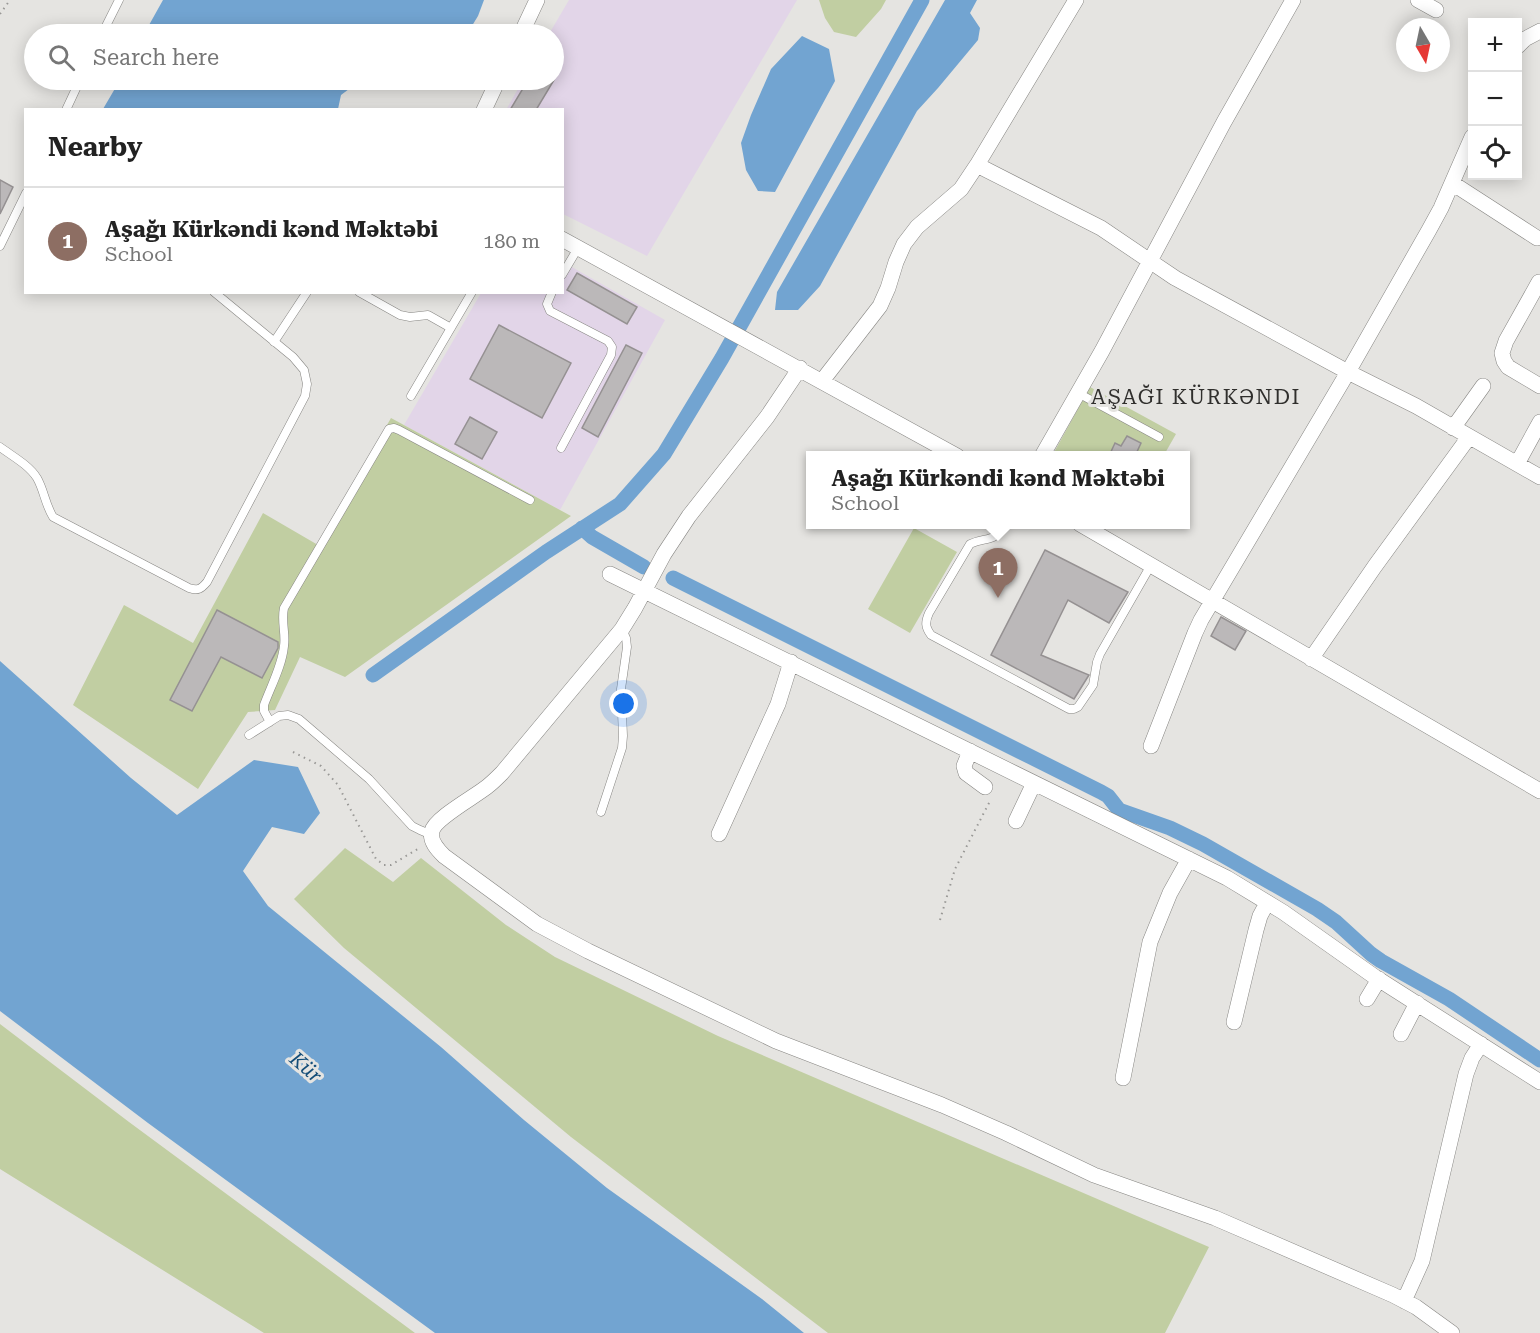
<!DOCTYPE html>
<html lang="en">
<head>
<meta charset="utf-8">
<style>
	body { margin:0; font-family:"Roboto Serif",serif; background:#f2f2f2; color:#222 }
	.controls { position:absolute; right:18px; top:18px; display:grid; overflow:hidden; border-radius:0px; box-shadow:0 3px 15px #0003 }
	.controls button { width:54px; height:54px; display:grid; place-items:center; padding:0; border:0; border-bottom:2px solid #e0e0e0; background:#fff; color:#222; font:30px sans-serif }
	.compass { position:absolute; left:1396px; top:18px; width:54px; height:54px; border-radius:50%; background:#fff; box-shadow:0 3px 15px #0003; rotate:171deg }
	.you { position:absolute; left:624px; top:704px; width:21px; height:21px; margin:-15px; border:4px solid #fff; border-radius:50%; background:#1a73e8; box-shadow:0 0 0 9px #1a73e833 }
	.badge { display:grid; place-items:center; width:39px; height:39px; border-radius:50%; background:#6240b8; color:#fff; font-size:20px; font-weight:700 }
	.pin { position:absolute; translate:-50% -50px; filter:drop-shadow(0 2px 3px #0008) }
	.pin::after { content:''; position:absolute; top:32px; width:21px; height:18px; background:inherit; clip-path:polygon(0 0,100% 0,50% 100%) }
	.popup { position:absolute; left:806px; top:451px; width:384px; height:78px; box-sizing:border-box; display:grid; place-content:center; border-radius:0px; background:#fff; filter:drop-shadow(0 2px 4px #0005); font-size:20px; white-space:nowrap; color:#767676 }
	.popup b { font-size:22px; color:#222 }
	.popup::after { content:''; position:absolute; left:50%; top:100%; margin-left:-12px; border:12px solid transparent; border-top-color:#fff }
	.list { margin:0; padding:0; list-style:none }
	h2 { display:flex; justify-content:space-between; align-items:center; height:78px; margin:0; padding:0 24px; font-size:26px }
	h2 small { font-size:20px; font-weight:400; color:#767676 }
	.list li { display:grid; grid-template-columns:39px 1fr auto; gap:18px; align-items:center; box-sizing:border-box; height:108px; padding:0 24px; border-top:2px solid #e0e0e0 }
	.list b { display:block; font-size:22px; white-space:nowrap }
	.list p { margin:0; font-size:20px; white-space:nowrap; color:#767676 }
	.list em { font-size:20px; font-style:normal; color:#767676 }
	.icon { flex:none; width:33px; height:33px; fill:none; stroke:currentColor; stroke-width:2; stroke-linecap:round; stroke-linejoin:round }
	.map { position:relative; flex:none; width:1540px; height:1333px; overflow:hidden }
	.search { position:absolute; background:#fff; box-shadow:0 3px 15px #0003; left:24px; top:24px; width:540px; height:66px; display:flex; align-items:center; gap:15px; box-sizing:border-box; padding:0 21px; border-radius:33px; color:#767676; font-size:22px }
	.panel { position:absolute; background:#fff; box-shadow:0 3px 15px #0003; left:24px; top:108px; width:540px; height:186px; border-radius:0px }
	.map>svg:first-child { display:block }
</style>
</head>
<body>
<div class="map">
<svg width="1540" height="1333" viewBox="0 0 1540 1333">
	<rect width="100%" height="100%" fill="#e5e4e1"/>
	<path fill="#e2d5e8" d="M569,0H797L647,256L563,214L562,110H506L523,80H554V34H549Z
		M563,262L665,320L560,510L404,425L481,293L562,292Z"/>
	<path fill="#c1cea2" d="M819,0H886L881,9L856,37L834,32L825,18Z
		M1090,387L1176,434L1164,455L1052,456Z
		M391,418L571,516L345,677L300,657L275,710L248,712L198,789L73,705L124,605L193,643L263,513L318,545Z
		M914,528L957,552L910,633L868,609Z
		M345,848L393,882L421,858L506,925L555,957L718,1036L1209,1247L1165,1333H828L571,1137L344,948L294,899Z
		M0,1024L129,1122L415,1333H264L0,1169Z"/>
	<path fill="#72a4d1" d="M163,0H484L478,16L467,34H144Z
		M945,0H977L970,13L980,28L978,40L938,88L917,111L820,286L798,310H775L777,292Z
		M802,36L829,49L835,81L775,192L758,191L746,170L741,143L751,115L771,69Z
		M120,80H373L369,87L353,86L341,95L338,109H103Z
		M0,661L131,778L177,815L254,760L298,767L320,813L304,834L272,827L243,871L268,906L441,1047L524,1120L607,1188L762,1299L804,1333H435L148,1123L0,1011Z"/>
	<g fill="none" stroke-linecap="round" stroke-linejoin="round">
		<path stroke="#72a4d1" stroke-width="15" d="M582,528L592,537L644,567
			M673,578L1101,792L1108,796L1119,810L1170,828L1203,844L1317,909L1336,922L1371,954L1381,961L1449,999L1540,1060
			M373,675L546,552L620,504L664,454L722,358L922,0"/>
	</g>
	<path fill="#bbb8b9" stroke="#959192" stroke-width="1.5" d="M528,80H554L536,110H510Z
		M0,180L13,187L0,214Z
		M577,273L637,307L627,324L567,290Z
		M499,325L571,363L542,418L470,379Z
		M626,345L642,353L598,437L582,428Z
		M470,417L497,432L482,459L455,444Z
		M1127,436L1141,443L1136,454L1139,456H1109L1115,443L1121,446Z
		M1045,550L1128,592L1109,623L1068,600L1041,655L1089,675L1074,699L991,655Z
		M217,610L278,642V648L262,678L221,657L192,711L170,700Z
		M1221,617L1246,631L1235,650L1211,636Z"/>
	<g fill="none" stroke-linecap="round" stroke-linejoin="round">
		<defs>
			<path id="lane" d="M102,34L119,0
				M66,110L80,80
				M0,246L26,193
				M562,275L578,248
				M359,292L400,315L410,317L428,315L451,328
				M552,292L547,304L550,311L608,341L612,347L611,355L561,448
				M274,342L307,292
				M1078,393L1159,437
				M411,396L472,292
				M0,447C12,456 29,465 37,478C44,490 45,504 53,517L189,588C198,591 201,589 207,582L305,396L307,384L304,370L293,357L214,292
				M1004,524C994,544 987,536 970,544L929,613C925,622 925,627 931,635L1069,709H1074L1078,707L1093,685L1097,662L1100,654L1151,565
				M270,722L264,711V705C271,686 282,666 284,646C286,634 281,621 284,608L389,429L394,428L399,430L530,500
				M249,735L279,716L288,715L299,719L369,779L412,826L420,830L432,835
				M601,812L622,748L623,736L621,689L627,647L626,638L622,629"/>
			<path id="street" d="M1418,0L1436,10
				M521,34L537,0
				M1518,46L1525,39L1540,31
				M484,110L498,80
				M977,165L1101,228L1175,278L1348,372L1416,406L1540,477
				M1452,183L1537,238
				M562,239L957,456
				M1539,282L1506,341L1502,353L1504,361L1508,367L1540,386
				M800,368L767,417L689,516L664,554L635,608L622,629L502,773C497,778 493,782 488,786C476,796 435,818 432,831C429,841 438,850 444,856L537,924L588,951L776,1041L942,1105L1006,1133L1094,1175L1215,1218L1393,1295L1416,1307L1452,1333
				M822,381L880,306L888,288L896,262L904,244L917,227L961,189L977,165L1076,0
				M1453,428L1483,386
				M1042,456L1102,351L1224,122L1293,0
				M1517,464L1540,422
				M1080,524L1540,791
				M610,574C816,675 1021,777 1227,878L1283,912L1375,977L1540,1082
				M1311,659L1375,566L1469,437
				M1151,746L1195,633L1201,620L1348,372L1429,230L1441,208L1472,137
				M970,751L964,766L966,773L985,787
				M1016,821L1034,783
				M719,834L778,704L791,662
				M1367,999L1379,979
				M1234,1022L1256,930L1260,916L1267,903
				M1401,1034L1417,1003
				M1123,1078L1150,942L1170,893L1189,859
				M1404,1301L1422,1261L1466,1074L1472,1058L1481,1044"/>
		</defs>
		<use href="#lane" stroke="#878683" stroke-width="9"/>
		<use href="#street" stroke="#878683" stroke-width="16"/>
		<path stroke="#999896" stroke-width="2" stroke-dasharray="1.5 4.5" stroke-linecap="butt" d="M0,14L10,0
			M511,81L523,88
			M293,752L321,766L338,785L376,859L384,865H391L421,847
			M940,920L955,869L990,801"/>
		<use href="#lane" stroke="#fff" stroke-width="8"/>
		<use href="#street" stroke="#fff" stroke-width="15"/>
	</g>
	<g text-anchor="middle" stroke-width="6" stroke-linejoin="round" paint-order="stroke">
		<g font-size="20" font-style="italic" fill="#154e79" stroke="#e5e4e1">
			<text transform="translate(306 1067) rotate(41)" y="7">Kür</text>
		</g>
		<g font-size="21" letter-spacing="1.5" fill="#302f2d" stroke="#e5e4e1">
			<text x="1196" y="404">AŞAĞI KÜRKƏNDI</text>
		</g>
	</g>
</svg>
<div class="controls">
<button>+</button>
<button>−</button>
<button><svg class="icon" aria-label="locate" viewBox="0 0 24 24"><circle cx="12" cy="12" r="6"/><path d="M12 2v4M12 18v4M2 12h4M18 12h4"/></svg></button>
</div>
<svg class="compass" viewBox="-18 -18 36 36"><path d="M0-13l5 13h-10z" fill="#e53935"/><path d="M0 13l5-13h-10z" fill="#767676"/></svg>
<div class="you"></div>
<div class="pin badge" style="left:998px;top:598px;background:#8d6e63">1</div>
<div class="popup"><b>Aşağı Kürkəndi kənd Məktəbi</b>School</div>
<div class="search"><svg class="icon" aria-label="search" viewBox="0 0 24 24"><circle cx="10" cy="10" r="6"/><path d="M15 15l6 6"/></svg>Search here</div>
<section class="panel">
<h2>Nearby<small></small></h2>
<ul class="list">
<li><span class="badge" style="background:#8d6e63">1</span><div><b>Aşağı Kürkəndi kənd Məktəbi</b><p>School</p></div><em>180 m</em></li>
</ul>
</section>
</div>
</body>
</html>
